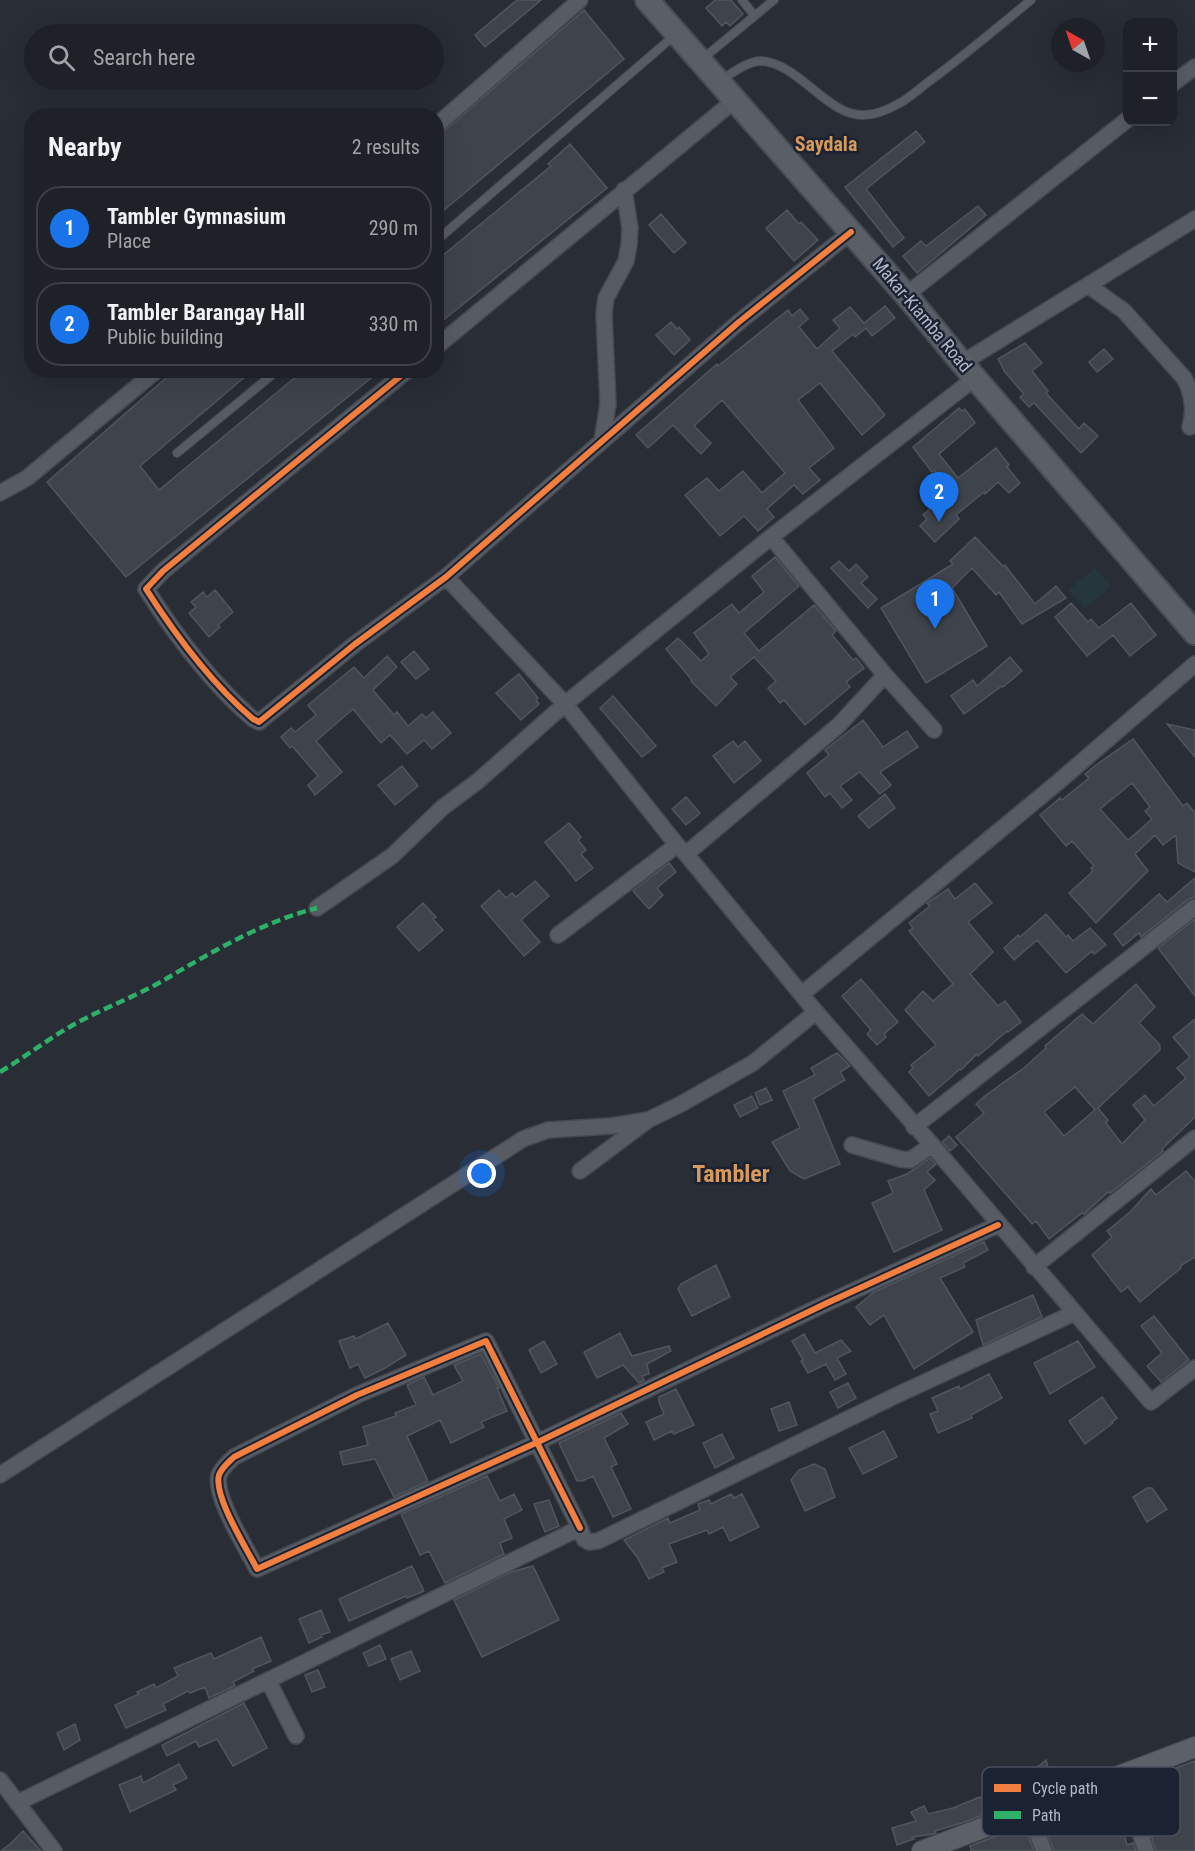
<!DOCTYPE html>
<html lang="en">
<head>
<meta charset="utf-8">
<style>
	body { margin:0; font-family:"Roboto Condensed",sans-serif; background:#2b2f34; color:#f1f3f6 }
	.controls { position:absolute; right:18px; top:18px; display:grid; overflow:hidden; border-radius:12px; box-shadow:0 6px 24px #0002 }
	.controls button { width:54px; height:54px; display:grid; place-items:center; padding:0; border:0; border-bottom:2px solid #3c3f45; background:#1e2228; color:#f1f3f6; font:30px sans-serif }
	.compass { position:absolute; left:1051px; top:18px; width:54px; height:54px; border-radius:50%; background:#1e2228; box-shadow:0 6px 24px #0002; rotate:320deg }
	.you { position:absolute; left:482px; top:1174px; width:21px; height:21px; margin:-15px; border:4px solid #fff; border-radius:50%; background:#1a73e8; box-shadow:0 0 0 9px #1a73e833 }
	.badge { display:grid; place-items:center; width:39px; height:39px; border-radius:50%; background:#1a73e8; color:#fff; font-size:20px; font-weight:700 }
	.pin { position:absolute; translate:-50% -50px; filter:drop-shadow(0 2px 3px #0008) }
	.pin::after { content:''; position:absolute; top:32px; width:21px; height:18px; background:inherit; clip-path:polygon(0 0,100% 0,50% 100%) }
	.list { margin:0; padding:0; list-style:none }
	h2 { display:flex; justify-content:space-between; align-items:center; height:78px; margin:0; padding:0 24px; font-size:26px }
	h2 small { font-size:20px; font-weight:400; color:#a1a4a8 }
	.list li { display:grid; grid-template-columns:39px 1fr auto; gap:18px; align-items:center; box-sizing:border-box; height:84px; margin:0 12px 12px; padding:0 12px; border:2px solid #3c3f45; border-radius:24px }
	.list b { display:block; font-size:22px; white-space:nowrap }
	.list p { margin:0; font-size:20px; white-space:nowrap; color:#a1a4a8 }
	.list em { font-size:20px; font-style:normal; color:#a1a4a8 }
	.icon { flex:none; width:33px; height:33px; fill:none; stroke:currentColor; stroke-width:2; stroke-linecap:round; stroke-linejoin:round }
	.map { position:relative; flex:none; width:1195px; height:1851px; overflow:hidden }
	.search { position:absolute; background:#1e2228; box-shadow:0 6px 24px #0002; left:24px; top:24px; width:420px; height:66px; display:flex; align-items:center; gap:15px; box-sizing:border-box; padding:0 21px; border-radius:33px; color:#a1a4a8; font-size:22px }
	.panel { position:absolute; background:#1e2228; box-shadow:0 6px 24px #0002; left:24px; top:108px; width:420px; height:270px; border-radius:24px }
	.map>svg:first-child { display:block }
</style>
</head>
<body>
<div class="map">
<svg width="1195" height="1851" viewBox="0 0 1195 1851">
	<rect width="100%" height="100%" fill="#282d36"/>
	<path fill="#25373c" d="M1095,568L1111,586L1085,608L1069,590Z"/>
	<path fill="#3f444c" stroke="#50555e" stroke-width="1.5" fill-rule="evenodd" d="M517,0H541L485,47L475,35Z
		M715,0H731L743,14L730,26L726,22L722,26L706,8Z
		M584,10L624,59L436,217V138Z
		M916,131L925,142L866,189L904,238L893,247L845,187Z
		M570,144L607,188L436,326V261L551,166L548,164Z
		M978,206L986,215L917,273L903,256L921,241L926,246Z
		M787,210L799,224L801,222L818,240L794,261L766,228Z
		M661,214L686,243L674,253L649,225Z
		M885,306L895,318L872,336L866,328L855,337L853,334L832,351L885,415L862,435L820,383L798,400L834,448L809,468L820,480L803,494L794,485L767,509L774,517L758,531L744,516L720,536L685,495L707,478L719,491L743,471L762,493L785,473L722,400L694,426L711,443L701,454L673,425L648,448L636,435L717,364L718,366L788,310L792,316L800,309L808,319L799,327L817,349L840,328L833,320L850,307L864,323Z
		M671,322L677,329L679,327L690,340L674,355L656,335Z
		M1025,343L1042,363L1032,371L1048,391L1046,393L1079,429L1084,423L1098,436L1081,453L1034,403L1029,407L1020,397L1024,394L1005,372L998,359Z
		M1104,349L1113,359L1097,372L1089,362Z
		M175,370H253L140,466L159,490L304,370H381L126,577L47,482Z
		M959,408L962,411L965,409L975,423L939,454L958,478L996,448L1009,465L1007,467L1020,483L1009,493L998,482L985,494L984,492L956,515L959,519L935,542L920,526L927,519L923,515L932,507L936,510L954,494L934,470L932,472L913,447Z
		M975,537L1003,566L1005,565L1035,604L1056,586L1066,598L1022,624L999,592L996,595L972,568L952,588L987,646L926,683L881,608L953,564L950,561Z
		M775,557L799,586L744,633L759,651L814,605L836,631L832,635L853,660L856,658L864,668L846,682L850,687L805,725L784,700L780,703L768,688L776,681L754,657L730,677L737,684L716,706L691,681L692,680L666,649L678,638L701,661L709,654L694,633L732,604L739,613L764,592L752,576Z
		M839,561L849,571L856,564L868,577L861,583L877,599L868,608L831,568Z
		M215,590L233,612L218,625L220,627L209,637L189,613L196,607L191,602L203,592L207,597Z
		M1071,603L1088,622L1091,619L1099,628L1131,603L1156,635L1130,656L1113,635L1087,656L1055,617Z
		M414,651L429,669L416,679L401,662Z
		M387,656L397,667L373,690L394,715L397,712L408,726L422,714L426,718L433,712L451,733L432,749L424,740L407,754L390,735L381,743L353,709L316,741L342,772L315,795L308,785L318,776L292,746L290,748L281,737L291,728L295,732L316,715L308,705L354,667L364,678Z
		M1010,657L1022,671L1003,687L1002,686L964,714L951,696L973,680L977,686Z
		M519,674L538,698L536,700L539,704L521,720L496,693Z
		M613,696L656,746L642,757L600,708Z
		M863,720L883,747L907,731L918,747L880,772L891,785L880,794L860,772L840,786L852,800L842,808L830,793L825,797L807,773L829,755L825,750Z
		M1167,724L1195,730V757Z
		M1133,739L1183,806L1187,803L1195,813V872L1178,863L1176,835L1163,845L1155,835L1135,854L1148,871L1096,923L1069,893L1093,871L1091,868L1094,866L1072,841L1066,846L1040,815L1060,798L1062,800L1089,778L1085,774L1096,765ZM1132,783L1150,807L1145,811L1152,819L1128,840L1100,809Z
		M733,741L738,747L745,741L761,761L734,783L713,756Z
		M402,766L418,786L395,805L378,785Z
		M885,794L895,808L869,828L858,816Z
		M686,797L700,813L686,825L672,809Z
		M569,823L581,837L578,840L586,850L581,854L593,868L576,881L545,842Z
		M669,863L676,872L657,888L663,895L649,909L633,891Z
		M1195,878V897L1189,899L1141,937L1139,933L1123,946L1114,934L1159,894L1167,902Z
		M535,881L549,896L521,920L540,942L524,956L481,906L499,890L506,898L512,893L516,897Z
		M975,883L992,903L968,922L993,952L970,974L998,1006L1005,1001L1021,1022L1008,1032L1007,1031L978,1056L977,1054L961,1070L960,1069L929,1096L909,1072L913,1068L911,1065L936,1045L905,1010L923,991L933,1001L953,984L909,931L913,928L909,923L930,906L927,903L948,889L955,899Z
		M423,903L436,917L433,919L443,930L419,951L397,927Z
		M1046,914L1066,937L1068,935L1073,941L1090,928L1106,945L1094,954L1092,951L1066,973L1037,940L1014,960L1004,948L1018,935L1020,937Z
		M1195,919V996L1158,948Z
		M861,979L898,1022L884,1034L886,1037L877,1045L867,1034L871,1030L842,996Z
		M1136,984L1155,1007L1139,1023L1160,1045V1050L1098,1108L1108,1120L1106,1123L1122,1144L1145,1120L1133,1105L1145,1095L1154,1106L1186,1078L1177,1068L1190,1057L1173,1037L1195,1019V1117L1162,1149L1163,1151L1110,1193L1108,1192L1084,1214L1082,1213L1049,1239L1036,1221L1032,1224L956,1137L984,1113L976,1104L986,1095L1024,1068L1046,1048L1045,1046L1082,1014L1093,1024ZM1075,1087L1095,1110L1064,1136L1044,1112Z
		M837,1053L850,1066L840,1072L845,1080L813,1099L840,1164L804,1179L790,1171L772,1142L800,1128L783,1091L815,1075L811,1068Z
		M766,1088L772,1100L760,1105L755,1093Z
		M752,1096L758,1108L740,1117L734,1105Z
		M949,1136L957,1145L950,1151L942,1142Z
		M930,1158L936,1164L927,1172L935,1180L924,1190L942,1230L894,1252L872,1203L893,1193L888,1181L907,1174Z
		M1186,1171L1195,1181V1257L1180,1266L1181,1268L1140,1302L1128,1287L1121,1292L1092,1255L1112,1237L1107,1231L1130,1212L1151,1189L1156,1195Z
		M984,1242L988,1250L963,1263L965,1267L940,1278L973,1332L914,1369L884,1315L870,1325L856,1307L874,1292Z
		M716,1265L730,1297L692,1316L678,1289L681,1284Z
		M1033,1295L1042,1317L983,1345L976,1320Z
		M1154,1316L1189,1360L1161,1382L1147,1366L1162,1353L1141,1326Z
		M388,1323L406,1355L385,1368L365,1378L358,1364L350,1368L339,1341L354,1336L355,1339Z
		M620,1333L632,1356L669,1346L671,1351L647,1364L649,1374L642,1376L644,1380L639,1383L623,1365L597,1378L584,1352Z
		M804,1334L815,1353L841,1340L851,1351L837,1358L846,1374L835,1380L826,1364L808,1373L801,1361L803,1360L792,1341Z
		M544,1341L557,1364L541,1373L529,1350Z
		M1078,1341L1095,1367L1050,1394L1034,1363Z
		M481,1354L499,1388H497L507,1411L481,1422L484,1427L451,1443L440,1420L407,1436L428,1481L394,1497L375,1459L343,1465L340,1452L368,1445L363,1427L396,1416L395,1413L416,1405L407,1385L424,1377L433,1395L463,1381L454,1365Z
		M989,1374L1002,1398L971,1415L972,1418L938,1433L930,1414L938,1411L932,1398L959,1386L960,1389Z
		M848,1383L856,1398L838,1408L830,1392Z
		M676,1389L694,1425L674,1434L672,1431L654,1440L646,1422L664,1414L659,1402V1397Z
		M1102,1397L1117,1418L1112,1422L1113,1423L1085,1444L1069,1421Z
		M789,1402L797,1425L779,1431L771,1409Z
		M621,1413L628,1424L604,1438L617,1464L611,1467L631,1509L613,1517L593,1476L582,1481H577L559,1443Z
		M884,1431L897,1457L863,1474L849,1448Z
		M722,1434L734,1458L715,1468L703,1443Z
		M814,1464L825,1469L835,1497L805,1511L791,1480L799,1470Z
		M487,1476L500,1501L514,1494L522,1510L504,1519L512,1538L500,1543L504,1554L445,1583L429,1551L420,1555L401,1514Z
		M1147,1488H1152L1167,1509L1147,1522L1133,1497Z
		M731,1494L734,1498L742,1494L759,1527L730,1541L723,1527L709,1534L707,1530L669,1544L677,1562L662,1568L664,1572L649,1579L637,1557L624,1540L668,1518L670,1523L700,1510L698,1504L709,1500L711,1504Z
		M549,1500L559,1526L545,1532L534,1504Z
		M412,1566L424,1591L407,1598L406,1596L349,1621L339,1599Z
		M533,1566L559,1620L482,1657L454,1600L511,1572Z
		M321,1610L330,1632L321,1635L322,1637L309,1643L299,1619Z
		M261,1637L271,1661L252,1669L254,1671L233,1682L235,1686L209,1698L205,1687L190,1693L188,1691L163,1704L166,1710L126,1728L115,1705L139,1694L137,1692L154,1684L156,1688L178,1676L174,1668L211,1653L214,1659Z
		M380,1645L386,1659L369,1666L363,1653Z
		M411,1651L420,1671L400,1680L391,1659Z
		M318,1670L325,1687L312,1692L305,1675Z
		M244,1703L267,1748L233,1766L217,1739L199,1747L196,1741L167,1756L162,1745Z
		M75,1724L80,1740L64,1750L57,1733Z
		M1046,1760L1052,1781L1050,1782L1052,1789L962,1823L935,1831L936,1833L933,1834L912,1837L914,1839L897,1845L892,1828L916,1821L911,1812L924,1806L928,1814L953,1808L980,1797L981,1798L994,1794L995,1795L1028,1784L1024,1771L1039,1766Z
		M1195,1761V1851H1156L1134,1783Z
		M179,1764L187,1778L173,1785L176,1790L130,1812L119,1785L141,1776L143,1783Z
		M1112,1791L1127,1845L1133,1843L1136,1851H1054L1042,1818Z
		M1024,1825L1034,1851H971L970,1846Z
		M23,1831L41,1851H1L10,1844Z"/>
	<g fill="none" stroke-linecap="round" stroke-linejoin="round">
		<defs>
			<path id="lane" d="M742,0L754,15
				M701,60L774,0
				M720,81C731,74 747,61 761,61C799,63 828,117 864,115C875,115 889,109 898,104C910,98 921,87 931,80C966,54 998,27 1031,0
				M436,241L675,35
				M177,453L278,370"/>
			<path id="street" d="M1172,84L1195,67
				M436,126L580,0
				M1089,286L1124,311L1184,378C1193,394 1195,410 1190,427
				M906,295L1128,119
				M436,347L735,100
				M962,363L1195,219
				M408,370L163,571L146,589C176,636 211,683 253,719L259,722L355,644L446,577L739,322L851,232
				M602,441L608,404L604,314L606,298L626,261L629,245L630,228L624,190
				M0,493L27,478L157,370
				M446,577L565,704L677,845L686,854L816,1012L932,1145L1151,1402L1195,1368
				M885,675L934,730
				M686,854L839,725L885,675L771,537
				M317,908L392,856L442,808L478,781L565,704L771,537L975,378
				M558,935L677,845
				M802,994L1057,783L1195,664
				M914,1127L1195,907
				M852,1145L900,1159L910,1160L932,1145
				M580,1171L648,1120L681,1104L753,1063L816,1012
				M1034,1267L1195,1138
				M0,1475L523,1139L548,1130L611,1126L648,1120
				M580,1528L486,1341L357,1395L234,1457C229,1462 222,1467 219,1475C213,1496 247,1549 257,1569L538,1442L827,1303L998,1225
				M268,1680L296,1736
				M1121,1774L1146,1851
				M0,1780L54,1851
				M17,1803L549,1543L580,1528L584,1539L589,1542L598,1541L897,1395L1074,1313
				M1028,1809L1044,1851"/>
			<path id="secondary" d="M922,1851L1195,1747"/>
			<path id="primary" d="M647,0L906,295L962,363L1195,633"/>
		</defs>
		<use href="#lane" stroke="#44484f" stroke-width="10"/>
		<use href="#street" stroke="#44484f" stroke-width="18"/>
		<use href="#secondary" stroke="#44484f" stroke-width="22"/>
		<use href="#primary" stroke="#454a53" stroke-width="26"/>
		<use href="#lane" stroke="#575b64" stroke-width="8"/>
		<use href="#street" stroke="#575b64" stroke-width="15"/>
		<use href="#secondary" stroke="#5c6069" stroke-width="20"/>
		<use href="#primary" stroke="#5a5e66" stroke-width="22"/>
		<path stroke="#2db169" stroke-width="4.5" stroke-dasharray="9 4.5" stroke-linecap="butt" d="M0,1072C25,1057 48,1039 73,1025C103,1008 135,997 164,980C212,952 262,922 317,908"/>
		<defs>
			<path id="cycleway" d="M408,370L163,571L146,589C176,636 211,683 253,719L259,722L355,644L446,577L739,322L851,232
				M580,1528L486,1341L357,1395L234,1457C229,1462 222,1467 219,1475C213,1496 247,1549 257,1569L538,1442L827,1303L998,1225"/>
		</defs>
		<use href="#cycleway" stroke="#1b2231" stroke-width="10"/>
		<use href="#cycleway" stroke="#f27e40" stroke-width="6"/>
	</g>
	<g text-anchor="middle" stroke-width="5" stroke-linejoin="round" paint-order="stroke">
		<g font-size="18" fill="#b1b8c8" stroke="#1b2231">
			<text transform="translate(922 315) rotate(50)" y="6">Makar-Kiamba Road</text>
		</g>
		<g font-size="20" font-weight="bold" fill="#d7995c" stroke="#1b2231">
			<text x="826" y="151">Saydala</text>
		</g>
		<g font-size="24" font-weight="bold" fill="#d7995c" stroke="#1b2231">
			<text x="731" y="1182">Tambler</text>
		</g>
	</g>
	<rect x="982" y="1767" width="198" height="69" rx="9" fill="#1b2231" stroke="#484f5e" stroke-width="1.5"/>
	<rect x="994" y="1784" width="27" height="8" fill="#f27e40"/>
	<rect x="994" y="1811" width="27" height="8" fill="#2db169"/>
	<g font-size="16" fill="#b1b8c8">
		<text x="1032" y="1794">Cycle path</text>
		<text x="1032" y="1821">Path</text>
	</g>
</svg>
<div class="controls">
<button>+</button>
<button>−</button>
</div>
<svg class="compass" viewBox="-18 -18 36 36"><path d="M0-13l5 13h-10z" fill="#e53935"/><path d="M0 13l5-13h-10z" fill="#a1a4a8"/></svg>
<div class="you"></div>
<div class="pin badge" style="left:935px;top:629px">1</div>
<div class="pin badge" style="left:939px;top:522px">2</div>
<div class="search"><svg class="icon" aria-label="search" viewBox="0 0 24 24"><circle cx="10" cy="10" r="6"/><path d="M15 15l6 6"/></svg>Search here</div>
<section class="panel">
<h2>Nearby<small>2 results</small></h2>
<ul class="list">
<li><span class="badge">1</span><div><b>Tambler Gymnasium</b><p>Place</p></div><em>290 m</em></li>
<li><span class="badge">2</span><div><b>Tambler Barangay Hall</b><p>Public building</p></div><em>330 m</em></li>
</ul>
</section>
</div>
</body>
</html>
